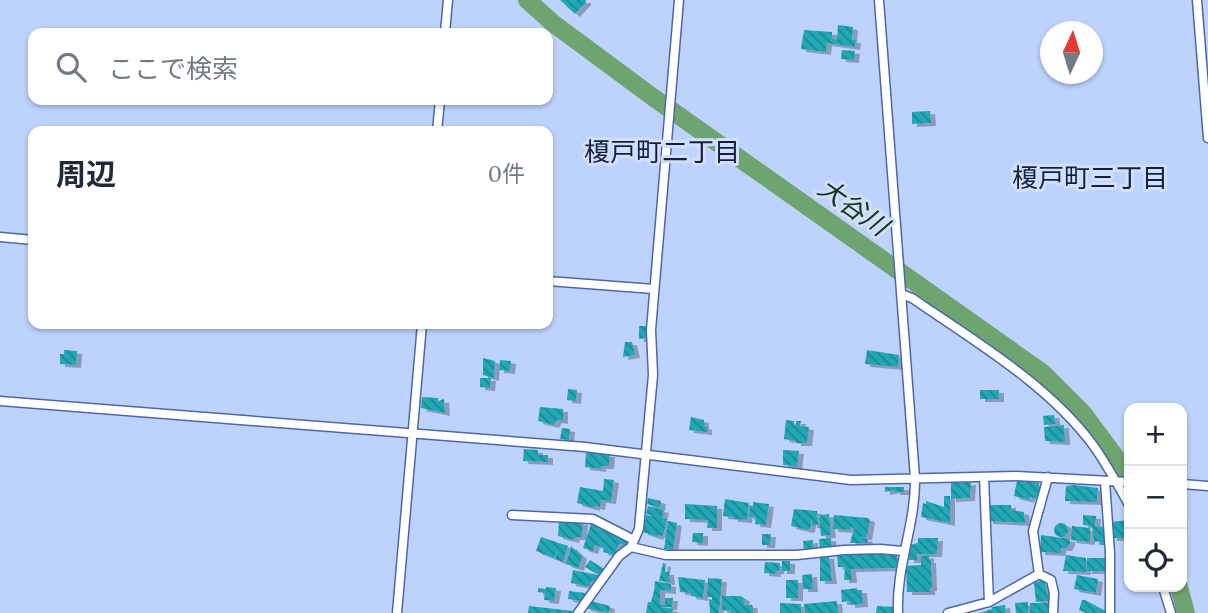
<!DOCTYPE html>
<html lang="ja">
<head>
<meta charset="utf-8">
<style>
	body { margin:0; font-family:Lora,"Noto Sans JP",serif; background:#f2f2f3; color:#1f2937 }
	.controls { position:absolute; right:21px; bottom:21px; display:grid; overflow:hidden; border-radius:14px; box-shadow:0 2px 5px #0004 }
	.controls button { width:63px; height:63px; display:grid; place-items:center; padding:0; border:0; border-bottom:2px solid #e0e1e3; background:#fff; color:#1f2937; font:35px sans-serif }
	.compass { position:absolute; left:1040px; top:21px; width:63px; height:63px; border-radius:50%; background:#fff; box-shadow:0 2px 5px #0004; rotate:4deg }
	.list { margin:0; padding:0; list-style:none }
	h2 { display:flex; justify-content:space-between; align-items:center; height:91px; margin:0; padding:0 28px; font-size:30px }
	h2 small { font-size:23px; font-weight:400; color:#747a83 }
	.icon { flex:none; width:38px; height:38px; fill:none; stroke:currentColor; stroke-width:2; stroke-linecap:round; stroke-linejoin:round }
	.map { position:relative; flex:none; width:1208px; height:613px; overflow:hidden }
	.search { position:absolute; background:#fff; box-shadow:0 2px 5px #0004; left:28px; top:28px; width:525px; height:77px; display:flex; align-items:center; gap:18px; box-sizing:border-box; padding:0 24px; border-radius:14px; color:#747a83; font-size:26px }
	.panel { position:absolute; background:#fff; box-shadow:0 2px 5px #0004; left:28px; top:126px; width:525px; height:203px; border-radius:14px }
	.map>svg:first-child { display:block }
</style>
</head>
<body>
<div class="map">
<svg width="1208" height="613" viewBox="0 0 1208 613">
	<defs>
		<pattern id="building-back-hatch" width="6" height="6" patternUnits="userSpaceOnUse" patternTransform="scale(1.75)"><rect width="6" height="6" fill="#20a7b4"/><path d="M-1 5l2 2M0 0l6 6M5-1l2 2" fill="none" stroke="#1b8894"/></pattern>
		<filter id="shadow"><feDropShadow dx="5" dy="3" stdDeviation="0" flood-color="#0004"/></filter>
	</defs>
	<rect width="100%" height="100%" fill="#bdd2fd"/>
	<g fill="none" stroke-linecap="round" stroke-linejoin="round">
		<path stroke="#6da46f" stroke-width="18" d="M527,0L554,24L654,98L1043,373L1083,413L1129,475
			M1179,587L1186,613"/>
	</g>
	<path fill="url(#building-back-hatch)" filter="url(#shadow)" d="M560,0H586V2L575,14Z
		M838,25L853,27L852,40H856L855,47L827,43L826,52L801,49L804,30L832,32V39L837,40Z
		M842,50L855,51L854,60L841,59Z
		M930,111L931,123L912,124V112Z
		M639,326H647V338L639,339Z
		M625,342H632L635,355L623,357Z
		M64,350L77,351L76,365L60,364V354H64Z
		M867,350L899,355L898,367L865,364Z
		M483,358L495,361L494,378L483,375Z
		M500,360L511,361L510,371L499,370Z
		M480,378H491L490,388L480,387Z
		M568,389L577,390L576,401L567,400Z
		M980,390H999V399H980Z
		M422,397L438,398V401L444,399L445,413L421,408Z
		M540,407L563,409V421L557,420L554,425L538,421Z
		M1054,415L1056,424L1044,425L1043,416Z
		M691,417L704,420V426L707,427V432L689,430Z
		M786,420L794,421V425L796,426V421H801L800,426L809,427L807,443H796V441L784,439Z
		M1064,425L1065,442L1045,441L1044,427Z
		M562,428L570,429L569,440L560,439Z
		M524,449L538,450V455H548V462L523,461Z
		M783,450L799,451L797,466L783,465Z
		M586,453L610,454L609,466H601V469L585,467Z
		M604,479L614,480L611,501L601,500L600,507L595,506V508L577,503L580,487L603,491Z
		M1017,480L1039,483V486L1041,487L1039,499L1030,497L1029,500L1014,496Z
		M971,482L970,498L951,499V483Z
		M1074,485L1098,488L1097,502L1065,501L1066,486Z
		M885,487H904V492H895V490L885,492Z
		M944,496H950V523L921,517L923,503L926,504V501L944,507Z
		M648,498L661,501L660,508L647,504Z
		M725,499L749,503L747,520L733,519V517L723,516Z
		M753,502L769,504L766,525L755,524L756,518L749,517L750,506H753Z
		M685,504L717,506V528H707L708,520L685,519Z
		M988,505H1011V510L1024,512L1025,523L988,521Z
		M648,506L664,510L662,518L667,519L663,536L659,535L658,537L643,532L646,515L658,517L646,514Z
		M794,509L817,511L818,525H812V518L810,529L808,530L791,526Z
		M829,514L831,535L821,536L819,518L821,515Z
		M834,515L868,518L870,520L867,537H859L868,539L867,543H850L854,528L850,527V530L833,529Z
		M1083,515L1096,516L1095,526L1104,527L1106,545H1101L1100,541L1094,542L1092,526L1083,525Z
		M1129,520V538H1112L1111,522Z
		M559,521L583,522L582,537H575L574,540L558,536Z
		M668,521L677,523L673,550L664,549Z
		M1054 530a7 7 0 1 1 14 0a7 7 0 1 1-14 0Z
		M591,524L600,527L598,531L601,528L606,530L627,540L626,545L619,544L614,555L603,552L604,548L595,545L593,551L583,548Z
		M1072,526L1090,528V542L1071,540Z
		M693,533H703V543L692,542Z
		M762,534H771L770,545H762Z
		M1041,535L1070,539V543L1067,548H1061V553L1040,552Z
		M541,537L568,546L563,562L555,559L559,547L554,558L536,551Z
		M831,538L832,548L820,549L819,539Z
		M918,538H938L937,554H917V560H909L910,545L918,543Z
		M813,540V549L804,550L803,541Z
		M571,546L582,556L579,568L566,564Z
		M870,552L897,555V568L851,569L852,580H844L845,567H838L837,555Z
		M929,555V560H931L932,588H930V592H907L906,566L921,565V556Z
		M1066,555L1086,558V572L1063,571Z
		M820,556H829L832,581H820Z
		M1087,558H1105V571H1087Z
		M590,560L605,570L601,576L585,567Z
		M782,561H790V571H782Z
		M765,562L780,563L779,571H776V574L764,573Z
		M663,563L666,564L665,572H669L670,582L659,581Z
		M573,570L598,575L597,582L591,581L590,586H586L571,583Z
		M812,574L813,589H803L802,575Z
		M1077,575L1098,579L1096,593L1074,589Z
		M678,577L705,580L703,598L691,596V593L680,592Z
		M708,578L722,579L719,613H710L709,599L712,600V597H707Z
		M1044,579L1049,601L1036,602L1034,583Z
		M786,580H798V598H786Z
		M655,581L671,584V591L660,590V604L665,605V598H673L672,607H660L673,609L672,613H646L648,602H651L654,591Z
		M546,587L556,588L554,601L544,600L545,593L538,592V588L546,589Z
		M857,588V590H862L863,604L850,605V601L842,602L841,590Z
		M569,591L585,593V595L581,601L568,599Z
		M722,596H741L745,599L744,605H752L753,607V613H731V611L722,610Z
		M1082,600H1085L1109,613H1086L1079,610Z
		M591,601L610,606L609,613L585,608Z
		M837,601L838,613H805L804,604Z
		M1028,602V613H1016L1015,603Z
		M780,603L801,604V613H780Z
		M1030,603H1049V613H1030Z
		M1005,605L1006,613H980L992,609L991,607Z
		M529,606L573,611V613H528Z
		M877,606L895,607V613H876Z"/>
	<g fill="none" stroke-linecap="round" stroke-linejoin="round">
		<defs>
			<path id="minor" d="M879,0L915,478C916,524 896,565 898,613
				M1197,0L1208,138
				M445,33L448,0
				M437,131L440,100
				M0,237L33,240
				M548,281L654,289
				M901,294L912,298C974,341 1048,384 1093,445C1106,463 1118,485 1129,505
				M0,401L585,447L851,480L1016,476L1129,482
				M1105,481L1110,553V613
				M1182,484L1208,486
				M512,515L593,519L634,540
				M631,547L666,555H797L844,550L880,549L903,551
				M1039,574L1051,580L1054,593L1053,613
				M1163,587L1171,613
				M989,602L1039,574L1033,531L1048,477
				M397,613L422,324
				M578,613L619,556L631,547L639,529L653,375L651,330L679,0
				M948,613L989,602L984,477"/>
		</defs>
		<use href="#minor" stroke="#4c68a9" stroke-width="11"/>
		<use href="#minor" stroke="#fff" stroke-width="8"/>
	</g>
	<g text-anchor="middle" stroke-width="6" stroke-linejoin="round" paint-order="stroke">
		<g font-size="26" fill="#14203b" stroke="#d1dffc">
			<text x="662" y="161">榎戸町二丁目</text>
			<text x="1090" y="187">榎戸町三丁目</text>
		</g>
		<g font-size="26" font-style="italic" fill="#0e3612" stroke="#d1dffc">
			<text transform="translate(853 207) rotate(35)" y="9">大谷川</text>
		</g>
	</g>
</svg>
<div class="controls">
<button>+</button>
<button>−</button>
<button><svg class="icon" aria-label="locate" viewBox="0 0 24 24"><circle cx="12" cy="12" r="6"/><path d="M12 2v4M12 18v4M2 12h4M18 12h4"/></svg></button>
</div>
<svg class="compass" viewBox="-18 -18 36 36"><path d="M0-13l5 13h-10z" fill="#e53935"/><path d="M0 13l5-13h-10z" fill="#747a83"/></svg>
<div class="search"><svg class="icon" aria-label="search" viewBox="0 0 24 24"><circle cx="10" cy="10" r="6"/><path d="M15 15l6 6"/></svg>ここで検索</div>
<section class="panel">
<h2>周辺<small>0件</small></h2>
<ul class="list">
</ul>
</section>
</div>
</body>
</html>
